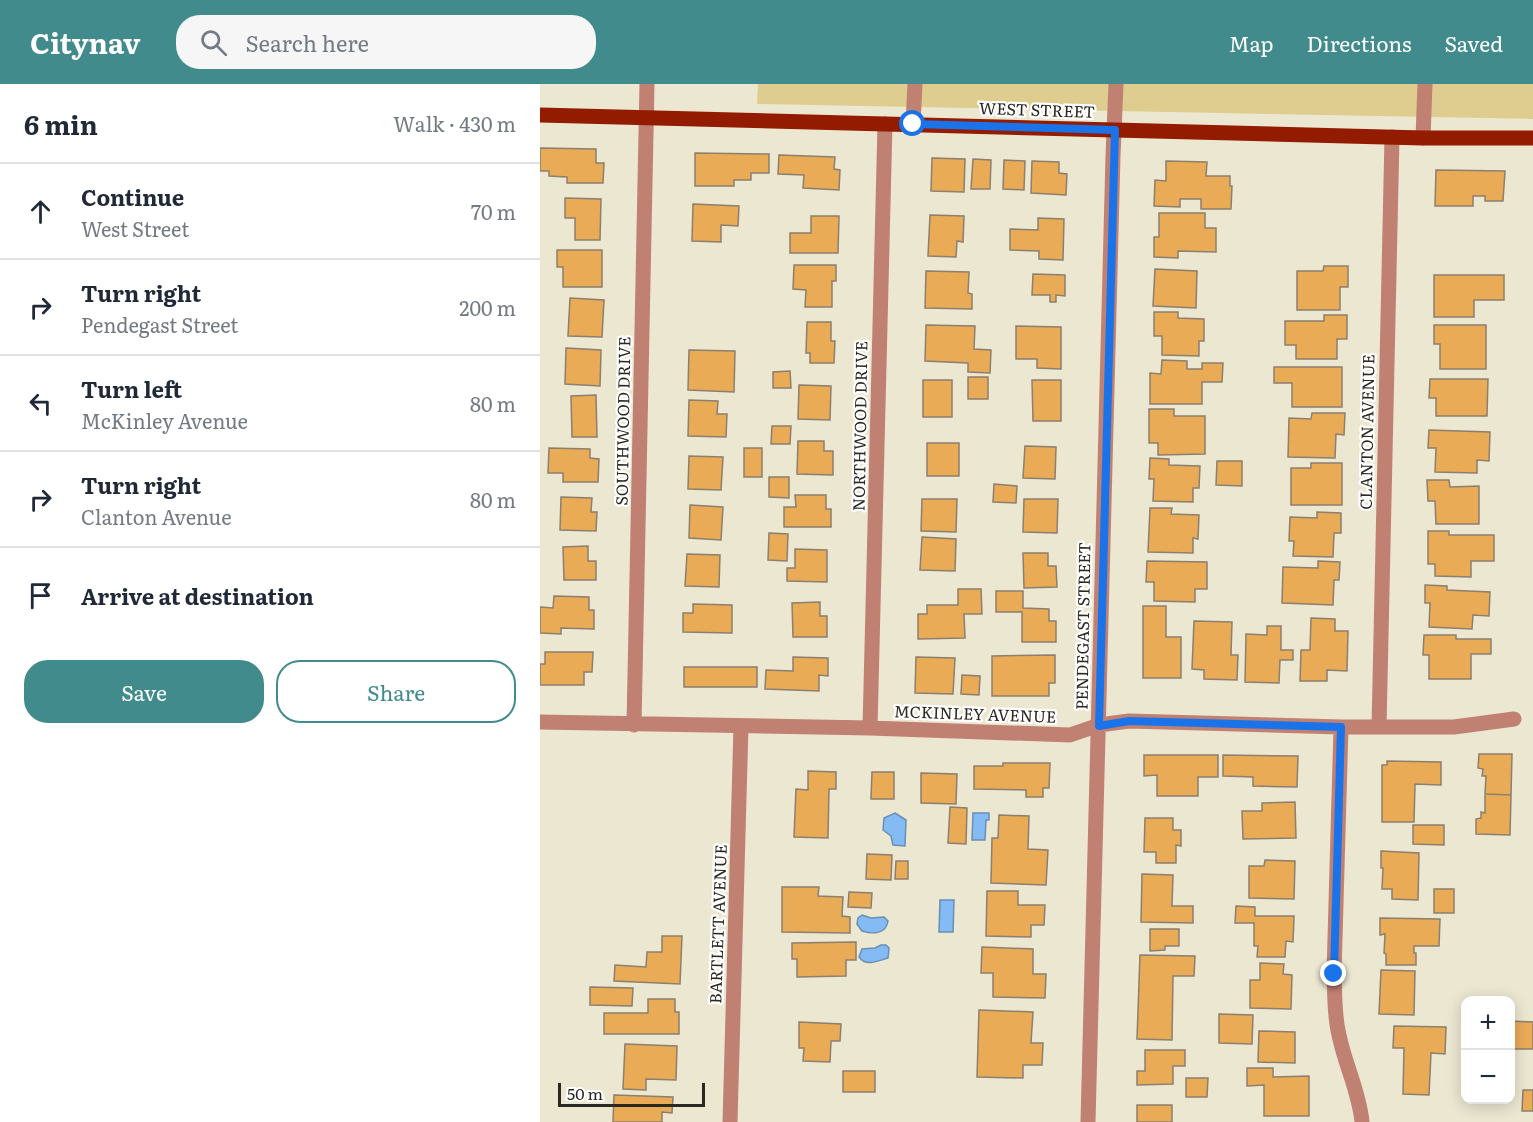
<!DOCTYPE html>
<html lang="en">
<head>
<meta charset="utf-8">
<style>
	body { margin:0; font-family:Literata,serif; background:#f6f6f7; color:#1f2937 }
	.controls { position:absolute; right:18px; bottom:18px; display:grid; overflow:hidden; border-radius:12px; box-shadow:0 3px 15px #0003 }
	.controls button { width:54px; height:54px; display:grid; place-items:center; padding:0; border:0; border-bottom:2px solid #e0e1e3; background:#fff; color:#1f2937; font:30px sans-serif }
	.scale { position:absolute; left:18px; bottom:15px; width:147px; box-sizing:border-box; padding-left:6px; border:3px solid #2a2820; border-top:0; font-size:16px; line-height:21px; white-space:nowrap; color:#2a2820; -webkit-text-stroke:4px #fff; paint-order:stroke }
	.stop { position:absolute; width:18px; height:18px; margin:-14px; border:4px solid #1a73e8; border-radius:50%; background:#fff }
	.stop.end { background:#1a73e8; border-color:#fff; box-shadow:0 2px 6px #0008 }
	.list { margin:0; padding:0; list-style:none }
	h2 { display:flex; justify-content:space-between; align-items:center; height:78px; margin:0; padding:0 24px; font-size:26px }
	h2 small { font-size:20px; font-weight:400; color:#747a83 }
	.list li { display:grid; grid-template-columns:39px 1fr auto; gap:18px; align-items:center; box-sizing:border-box; height:96px; padding:0 24px; border-top:2px solid #e0e1e3 }
	.list b { display:block; font-size:22px; white-space:nowrap }
	.list p { margin:0; font-size:20px; white-space:nowrap; color:#747a83 }
	.list em { font-size:20px; font-style:normal; color:#747a83 }
	.actions { display:flex; gap:12px; padding:18px 24px }
	.actions a { flex:1; padding:14px 0; border:2px solid #428b8d; border-radius:24px; text-align:center; font-size:21px; color:#428b8d }
	.actions .main { background:#428b8d; color:#fff }
	.icon { flex:none; width:33px; height:33px; fill:none; stroke:currentColor; stroke-width:2; stroke-linecap:round; stroke-linejoin:round }
	.map { position:relative; flex:none; width:993px; height:1038px; overflow:hidden }
	header { display:flex; align-items:center; gap:36px; box-sizing:border-box; height:84px; padding:0 30px; background:#428b8d; color:#fff }
	header strong { font-size:28px }
	nav { display:flex; gap:33px; margin-inline-start:auto; font-size:21px }
	.search { width:420px; height:54px; background:#f6f6f7; display:flex; align-items:center; gap:15px; box-sizing:border-box; padding:0 21px; border-radius:24px; color:#747a83; font-size:22px }
	main { display:flex }
	aside { flex:1; background:#fff }
	.map>svg:first-child { display:block }
</style>
</head>
<body>
<header>
<strong>Citynav</strong>
<div class="search"><svg class="icon" aria-label="search" viewBox="0 0 24 24"><circle cx="10" cy="10" r="6"/><path d="M15 15l6 6"/></svg>Search here</div>
<nav><a>Map</a><a>Directions</a><a>Saved</a></nav>
</header>
<main>
<aside>
<h2>6 min<small>Walk · 430 m</small></h2>
<ul class="list">
<li><svg class="icon" aria-label="ahead" viewBox="0 0 24 24"><path d="M12 20V5M6 11l6-6 6 6"/></svg><div><b>Continue</b><p>West Street</p></div><em>70 m</em></li>
<li><svg class="icon" aria-label="right" viewBox="0 0 24 24"><path d="M7 20v-9h11M14 6l5 5-5 5"/></svg><div><b>Turn right</b><p>Pendegast Street</p></div><em>200 m</em></li>
<li><svg class="icon" aria-label="left" viewBox="0 0 24 24"><path d="M17 20v-9H6M10 6l-5 5 5 5"/></svg><div><b>Turn left</b><p>McKinley Avenue</p></div><em>80 m</em></li>
<li><svg class="icon" aria-label="right" viewBox="0 0 24 24"><path d="M7 20v-9h11M14 6l5 5-5 5"/></svg><div><b>Turn right</b><p>Clanton Avenue</p></div><em>80 m</em></li>
<li><svg class="icon" aria-label="arrive" viewBox="0 0 24 24"><path d="M6 21V4h12l-3 4 3 4H6"/></svg><div><b>Arrive at destination</b></div></li>
</ul>
<div class="actions"><a class="main">Save</a><a>Share</a></div>
</aside>
<div class="map">
<svg width="993" height="1038" viewBox="0 0 993 1038">
	<rect width="100%" height="100%" fill="#ece7d1"/>
	<path fill="#decd8e" d="M218,0H993V35L217,20Z"/>
	<path fill="#84bbf4" stroke="#698fb4" stroke-width="1.5" d="M355,729L366,736L365,762L353,761L351,752L343,746L344,734Z
		M433,729H449V736H446L445,756H432Z
		M400,816H414L413,848H399Z
		M322,831L331,834L344,833L348,837C346,851 332,850 322,847L317,840L318,834Z
		M341,861H346L349,864L348,874C338,877 326,883 319,873L322,865L335,864Z"/>
	<path fill="#eaab57" stroke="#8c7f6e" stroke-width="1.5" d="M0,64L56,65V79H64L63,99H27V93L9,92V87H0Z
		M155,69L229,70V89H211V96H194V102H155Z
		M239,71L295,73L294,85L300,86L299,106L263,104L264,91L238,90Z
		M392,74L425,75L424,108L391,107Z
		M433,75L451,76L450,105H431Z
		M464,76L485,77L484,106L463,105Z
		M492,77L519,78V89L527,90L526,111L491,109Z
		M626,77L667,78L666,92H690V102H692L691,125H661V115H640V123L614,122L615,96L626,97Z
		M896,86L965,87L963,117H945V112H933V122H895Z
		M25,114L61,115L60,156H35V134H25Z
		M153,120L199,122L198,142L181,141V158L152,157Z
		M619,129H665V144H676V168L638,167V174L614,173V153H619Z
		M390,131L424,132L423,158L417,157L416,173L388,172Z
		M271,132H299L298,169H250V149H271Z
		M498,134L524,135L523,176L499,175V167L470,166V145L498,146Z
		M17,166H62V203H23V183H17Z
		M254,181H296V197H292V223H265L266,206L253,205Z
		M784,182H808V203H800V226H757V187H783Z
		M615,185L657,187L656,224L613,222Z
		M386,187L429,188L428,209L432,210V225L385,224Z
		M493,190L525,191V212L516,211V218H510V211H492Z
		M894,191H964V216H934V233H894Z
		M30,214L64,216L62,253L28,252Z
		M614,228H638V234L664,235V257H659V272L622,271V252H614Z
		M784,231H807V255H797V275H756V261H745V237H784Z
		M267,238H291V257H295L294,279H270V269H266Z
		M386,241L435,242L434,265L451,266L450,289L428,288V279L385,277Z
		M894,241H946V285H900V260H894Z
		M476,242L521,243V285L497,284V275H476Z
		M26,264L61,266L60,302L25,300Z
		M149,266L195,267L194,308L148,306Z
		M622,276L647,277V285H662V279H683L682,298H662V320H610V289L621,290Z
		M734,283H802V323H752V299H734Z
		M250,287L251,304H233V288Z
		M428,293H448V315H428Z
		M890,295H948L947,332H896V314H889Z
		M383,296H412V333H383Z
		M492,296H521V337H493Z
		M259,301L291,302L290,336L258,335Z
		M56,311L57,353H32L31,312Z
		M149,316L178,317L177,330H187L186,353L148,352Z
		M609,325H634V332H665V370L618,371V359H609Z
		M772,329H805L804,351L796,350L795,374L748,373L749,334L771,335Z
		M232,342H251L250,360H231Z
		M889,346L950,348L949,377L937,376V389L895,388L896,364H888Z
		M258,357H284V367H293V391L257,390Z
		M387,359H419V392H387Z
		M485,362L516,363L515,395L483,394Z
		M9,364L50,365V374L59,375L58,398H23V389H8Z
		M204,364H222V393H204Z
		M149,372L183,373L181,406L148,405Z
		M610,374L629,375V381L660,382L659,404H653V418L613,417L614,395H609Z
		M677,377H702V402L676,401Z
		M771,379H802V421H751V384H771Z
		M229,393H249V414L229,413Z
		M887,396H909L910,403L939,402V440H896L895,417H888Z
		M454,400L477,402L476,419L453,418Z
		M255,411H286V425H291V443H244V423H256Z
		M21,413L52,414L51,428H57L56,447L20,446Z
		M382,415H417L416,448L381,447Z
		M484,415H518L517,449L483,448Z
		M150,421L183,423L181,456L149,454Z
		M610,424H632L631,430L659,431L658,455L653,454V469L608,468Z
		M777,428L801,429V449H794L793,473L753,472L754,457H749L750,433L777,434Z
		M888,447H909V451H954V477H931V493L895,492V480H888Z
		M229,449L248,450L247,477L228,476Z
		M382,453L416,455L415,487L380,486Z
		M48,462V477H56V496H24L23,463Z
		M255,465L287,466V498L247,497V484H255Z
		M483,469H508V482H516L517,503L484,504Z
		M147,470L180,471L179,503L145,502Z
		M607,477L667,478V505H655V518L614,517V498H606Z
		M778,477L800,478L799,496H794L793,521L742,519L743,483L778,484Z
		M885,501L907,502V506L950,508L949,532L933,531L932,545L889,543L890,519H885Z
		M418,505H441L442,530H424L425,554L378,555V530H387V521H418Z
		M456,507H483V524L509,525V537H516V558H482V528H456Z
		M14,512L49,513V526H54V545L21,544V550L0,549V523L13,524Z
		M280,518V532H287V553H253L252,519Z
		M153,520L192,521V549L143,548V529H153Z
		M603,522H626V553H641V594H603Z
		M771,534L795,535V547H808L807,587L787,586V597H760L761,566H770Z
		M654,537L692,538L691,571H698L697,596L664,595V586L652,585Z
		M727,542H741V566H753V576H740L739,599L705,598L706,550L727,551Z
		M884,551H916V555H951V570H931V595H889V571H883Z
		M5,568H53L52,588H44V601H0V580H5Z
		M515,571V599H509V612H452V572Z
		M253,573L288,574V592L279,591V607L225,605L226,586L253,587Z
		M376,573L415,574L413,610L375,609Z
		M144,583H217V603H144Z
		M422,591L440,592L439,611L421,610Z
		M939,670H972L971,711L945,710L946,692H942L943,685L938,684Z
		M604,671H678V693H658V712H617V691L604,692Z
		M683,671L758,672L757,703L713,702V693L683,692Z
		M847,677L901,678V701L875,700L874,738H842V681H847Z
		M463,679H510L509,704H503V713H486V706L434,705V682H463Z
		M268,687L296,688V705H289L288,754L254,753L256,705L268,706Z
		M332,688H354V715H331Z
		M381,689L417,690L416,720L381,719Z
		M945,710L971,711L970,751L936,750V735L941,734V728L945,729Z
		M755,718L756,754L703,755L702,727H722V719Z
		M410,723L427,724L426,760L408,759Z
		M459,731L489,732L488,765L508,766L506,801L451,799L452,754H458Z
		M605,734H633V746H641V762L636,761V779H616V768H604Z
		M873,741H904V761L873,760Z
		M841,767L879,769L878,816L852,815V805H842L843,784H841Z
		M327,770L352,771L351,796L326,795Z
		M725,776L755,777L754,815L709,814V782H724Z
		M356,777H368V795H355Z
		M602,790L633,791L632,822H653V839L601,838Z
		M242,803H279L278,812L303,813L302,832L310,833V849L242,848Z
		M894,805H914V829H894Z
		M447,807H478V821H505L504,841H491V853L446,852Z
		M309,808L332,809L331,824L308,823Z
		M696,822L715,823V832H754L753,858L746,857L745,873H717L718,862H714V839H695Z
		M840,834L900,835L899,862H874V869H876V881H846V870L844,869L845,850L840,851Z
		M610,845H639V862H625V866L610,867Z
		M122,852H142L140,900L74,897L75,881L106,883L107,868H122Z
		M316,858V876H306V892L257,893V875H252V859Z
		M442,863L493,865V890H506L505,914L453,913V889H441Z
		M600,871L655,872L654,892H633L632,956L597,955Z
		M720,879L744,880L743,890L752,891L751,925L710,924V896H720Z
		M841,886L875,887L874,931L839,930Z
		M50,903L93,904L92,922L50,921Z
		M108,915H135V928H139V950H64V929H108Z
		M439,926L493,928L491,959H503L502,981H483V994L437,993Z
		M679,930L713,931L712,960L679,959Z
		M970,937L993,938V965H970Z
		M259,938L301,940L300,957H291L290,978L263,977L264,964H259Z
		M854,942L906,943L905,970L891,969L889,1011L863,1010L864,964H853Z
		M719,947L755,948V979L718,978Z
		M85,960L137,962L136,996L106,995V1006L83,1005Z
		M605,966H645V982H633V1000L597,1001V987H605Z
		M707,984H733V993L769,992V1032H724V1001L707,1002Z
		M303,987H335V1008H303Z
		M646,994H668L667,1013H646Z
		M983,1006H993V1027H982Z
		M74,1011L133,1013L132,1029L122,1028V1038H73Z
		M597,1021H632V1038H597Z"/>
	<g fill="none" stroke-linecap="round" stroke-linejoin="round">
		<path stroke="#c08072" stroke-width="15" d="M373,40L375,0
			M883,54L885,0
			M0,638L330,644L530,651L559,641L589,637L801,643H914L974,635
			M94,641L107,0
			M801,643L794,890C795,910 794,931 799,951C805,981 819,1007 822,1038
			M839,643L852,53
			M330,644L345,40
			M190,1038L201,642
			M548,1038L573,72L576,0"/>
		<path stroke="#921b00" stroke-width="15" d="M0,31L883,54H993"/>
	</g>
	<g fill="none" stroke-linecap="round" stroke-linejoin="round">
		<path stroke="#1a73e8" stroke-width="8" d="M373,40L575,46L559,642L589,637L801,643L794,890"/>
	</g>
	<g text-anchor="middle" stroke-width="4.5" stroke-linejoin="round" paint-order="stroke">
		<g font-size="16" fill="#2a2820" stroke="#fff">
			<text transform="translate(497 26) rotate(2)" y="6">WEST STREET</text>
			<text transform="translate(83 337) rotate(-89)" y="6">SOUTHWOOD DRIVE</text>
			<text transform="translate(320 342) rotate(-89)" y="6">NORTHWOOD DRIVE</text>
			<text transform="translate(827 348) rotate(-89)" y="6">CLANTON AVENUE</text>
			<text transform="translate(543 542) rotate(-89)" y="6">PENDEGAST STREET</text>
			<text transform="translate(435 630) rotate(2)" y="6">MCKINLEY AVENUE</text>
			<text transform="translate(178 840) rotate(-88)" y="6">BARTLETT AVENUE</text>
		</g>
	</g>
</svg>
<div class="controls">
<button>+</button>
<button>−</button>
</div>
<div class="scale">50 m</div>
<div class="stop" style="left:373px;top:40px"></div>
<div class="stop end" style="left:794px;top:890px"></div>
</div>
</main>
</body>
</html>
